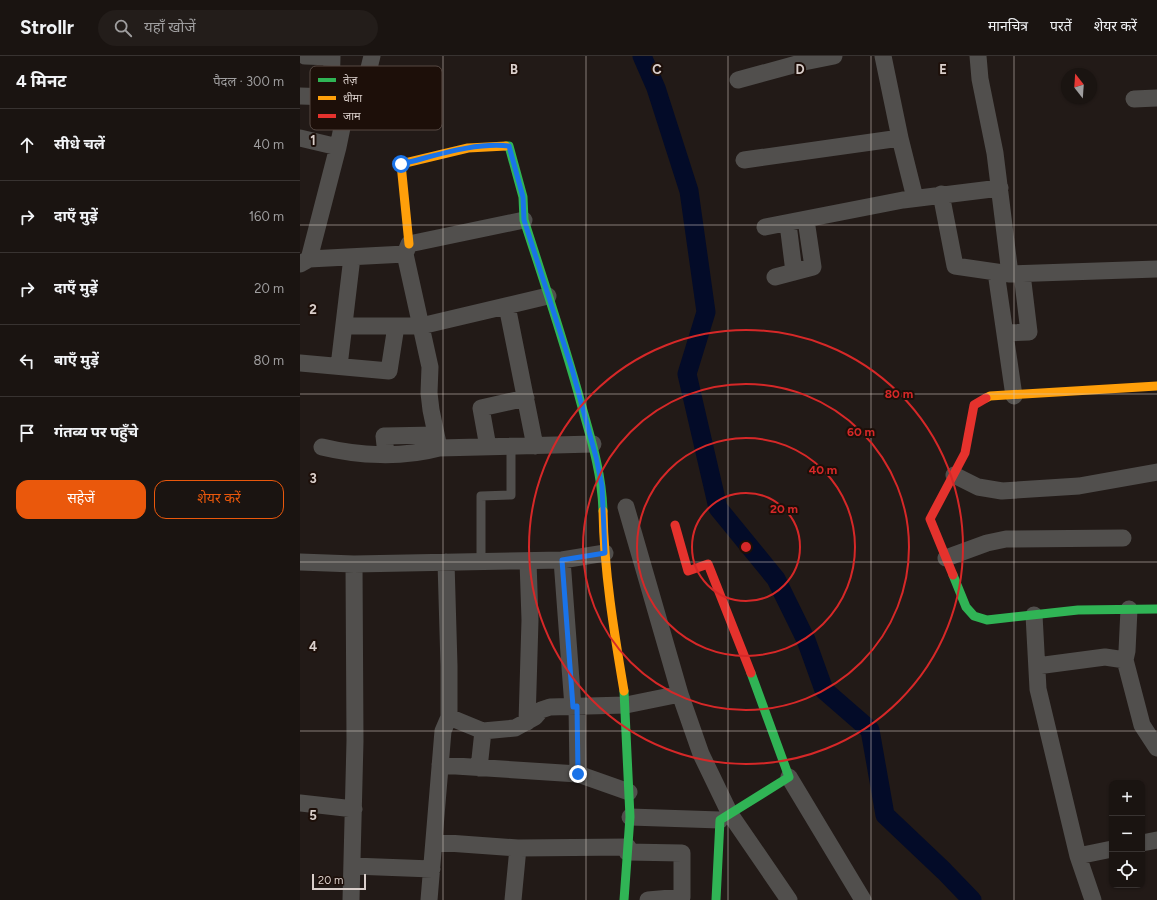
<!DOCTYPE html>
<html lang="hi">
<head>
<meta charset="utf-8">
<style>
	body { margin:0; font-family:Figtree,"Noto Sans Devanagari",sans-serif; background:#231d1a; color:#f1f3f6 }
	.controls { position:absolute; right:12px; bottom:12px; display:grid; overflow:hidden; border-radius:8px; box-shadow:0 1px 3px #0004 }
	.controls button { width:36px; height:36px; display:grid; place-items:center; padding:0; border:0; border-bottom:1px solid #383331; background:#1a1411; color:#f1f3f6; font:20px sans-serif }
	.compass { position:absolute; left:761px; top:12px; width:36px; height:36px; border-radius:50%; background:#1a1411; box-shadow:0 1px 3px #0004; rotate:343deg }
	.scale { position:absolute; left:12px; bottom:10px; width:54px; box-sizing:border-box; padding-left:4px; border:2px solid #dacfcb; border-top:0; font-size:11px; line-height:14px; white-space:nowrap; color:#dacfcb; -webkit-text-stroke:3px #1d0f09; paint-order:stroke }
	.stop { position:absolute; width:12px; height:12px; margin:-9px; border:3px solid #1a73e8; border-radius:50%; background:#fff }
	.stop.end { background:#1a73e8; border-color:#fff; box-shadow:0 1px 4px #0008 }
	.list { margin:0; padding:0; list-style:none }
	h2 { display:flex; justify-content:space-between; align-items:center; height:52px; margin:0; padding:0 16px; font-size:17px }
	h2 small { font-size:13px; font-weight:400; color:#9f9e9f }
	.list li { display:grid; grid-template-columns:26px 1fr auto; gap:12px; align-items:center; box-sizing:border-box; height:72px; padding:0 16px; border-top:1px solid #383331 }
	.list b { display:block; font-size:15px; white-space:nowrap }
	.list em { font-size:13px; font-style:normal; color:#9f9e9f }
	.actions { display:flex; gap:8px; padding:12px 16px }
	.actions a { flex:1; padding:9px 0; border:1px solid #ea580c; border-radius:12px; text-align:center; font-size:14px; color:#ea580c }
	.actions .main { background:#ea580c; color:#fff }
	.icon { flex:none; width:22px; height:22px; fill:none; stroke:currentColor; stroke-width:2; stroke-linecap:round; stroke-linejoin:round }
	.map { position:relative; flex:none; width:857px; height:844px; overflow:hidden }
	header { display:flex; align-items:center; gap:24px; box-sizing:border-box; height:56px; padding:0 20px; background:#1a1411; border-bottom:1px solid #383331 }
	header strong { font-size:19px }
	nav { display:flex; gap:22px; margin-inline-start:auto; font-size:14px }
	.search { width:280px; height:36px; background:#231d1a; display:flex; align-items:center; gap:10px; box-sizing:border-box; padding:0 14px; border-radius:22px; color:#9f9e9f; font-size:15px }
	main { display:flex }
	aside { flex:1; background:#1a1411 }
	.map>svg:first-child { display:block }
</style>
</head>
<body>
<header>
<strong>Strollr</strong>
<div class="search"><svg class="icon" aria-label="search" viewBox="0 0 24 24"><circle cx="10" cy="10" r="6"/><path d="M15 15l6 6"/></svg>यहाँ खोजें</div>
<nav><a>मानचित्र</a><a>परतें</a><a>शेयर करें</a></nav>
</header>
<main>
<aside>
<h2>4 मिनट<small>पैदल · 300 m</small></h2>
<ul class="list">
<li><svg class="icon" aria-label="ahead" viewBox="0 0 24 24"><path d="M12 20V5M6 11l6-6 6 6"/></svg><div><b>सीधे चलें</b></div><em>40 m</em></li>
<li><svg class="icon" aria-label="right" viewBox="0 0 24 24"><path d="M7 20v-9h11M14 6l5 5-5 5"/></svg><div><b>दाएँ मुड़ें</b></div><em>160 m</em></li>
<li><svg class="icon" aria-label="right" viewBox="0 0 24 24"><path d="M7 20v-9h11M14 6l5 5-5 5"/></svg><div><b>दाएँ मुड़ें</b></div><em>20 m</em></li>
<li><svg class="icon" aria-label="left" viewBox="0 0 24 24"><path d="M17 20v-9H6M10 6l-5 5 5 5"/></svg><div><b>बाएँ मुड़ें</b></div><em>80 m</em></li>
<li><svg class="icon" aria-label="arrive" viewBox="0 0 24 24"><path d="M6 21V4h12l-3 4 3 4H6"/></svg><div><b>गंतव्य पर पहुँचे</b></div></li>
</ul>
<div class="actions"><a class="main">सहेजें</a><a>शेयर करें</a></div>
</aside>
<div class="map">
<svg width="857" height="844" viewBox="0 0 857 844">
	<rect width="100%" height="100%" fill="#221a17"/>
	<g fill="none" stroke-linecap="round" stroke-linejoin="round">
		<path stroke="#030b28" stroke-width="19" d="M342,0L356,32L389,135L406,256L387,318L418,452L476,523L506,584L524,634L570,674L585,759L644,815L672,844"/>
		<path stroke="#514f4d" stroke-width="9" d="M181,506V440L211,439V390"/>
		<path stroke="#514f4d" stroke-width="17" d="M5,0L32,1
			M583,0L600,82
			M678,0L680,23L695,97L710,218
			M438,24L504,6L534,0
			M0,40L31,41L53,45
			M31,41L32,0
			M834,43L857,42
			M0,82L38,91
			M444,104L600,82L615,142
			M641,138L655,210L710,218L857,213
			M488,168L494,216L513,211L506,164
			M465,171L603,144L700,132
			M105,198L109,188L224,164
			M9,203L105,198L130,311L129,337L131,354L139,392L293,388
			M0,208L9,203L38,91L45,57L68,16L72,0
			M696,216L714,340
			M475,221L494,216
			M207,250L235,390
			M44,270H121L248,240
			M705,277L729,276L722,218
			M0,307L89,315L96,270
			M39,310L52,201
			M22,391C59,400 102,402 139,392
			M188,391L181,352L226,342
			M86,398L84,380L136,379
			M654,419L678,431L702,435L779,430L857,416
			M326,451L380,638L401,698L430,758L489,844
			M646,502L687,487L706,483L823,482
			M262,504L273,651
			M0,506L54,508L55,685L51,844
			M54,508L262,504L305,497
			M734,559L738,633L778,800
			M825,604L842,669L857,692
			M737,610L805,601L825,604L827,595L829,553
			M277,650L278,718
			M149,661L183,675L215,672L235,661L241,654L250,651L326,649L380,638
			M227,666L230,564L228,505
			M140,709L278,718L329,736
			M179,712L183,675
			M489,721L563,844
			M0,747L54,753
			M330,761L420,764
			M134,786L218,792L328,791
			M842,787L857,784
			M327,796L382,797V841L348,844
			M53,810L132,813
			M129,844L143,675L149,661V610L146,506
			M213,844L218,792
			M793,844L778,800L812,793"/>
		<path stroke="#30b455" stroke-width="9" d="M206,90H209L223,141L224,164C244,226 265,288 282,351C292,386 302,419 303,455
			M653,519L666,551L674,560L687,564L778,554L857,553
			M324,844L330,761L324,635
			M416,844L420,764L489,721L451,617"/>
		<path stroke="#ff9f0a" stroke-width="9" d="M109,188L101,108L168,92L206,90
			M686,342L690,340L857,330
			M303,455C304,515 314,576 324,635"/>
		<path stroke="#e5322d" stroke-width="9" d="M375,469L388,515L408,508L451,617
			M653,519L630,463L665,397L674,349L686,342"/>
	</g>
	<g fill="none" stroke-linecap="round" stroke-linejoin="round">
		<path stroke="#1a73e8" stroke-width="5" d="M101,108C135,100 174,86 209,90L223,141L224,164L272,313L296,401L302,430L305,497L262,504L273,651L277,650L278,718"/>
	</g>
	<path fill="none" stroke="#dacfcb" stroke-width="1" stroke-opacity="0.55" d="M143,0V844M286,0V844M428,0V844M571,0V844M714,0V844M0,169H857M0,338H857M0,506H857M0,675H857"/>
	<g fill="none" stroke="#d62828" stroke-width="2">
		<circle cx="446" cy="491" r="54"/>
		<circle cx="446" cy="491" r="109"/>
		<circle cx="446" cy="491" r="163"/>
		<circle cx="446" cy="491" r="217"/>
	</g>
	<rect x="10" y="10" width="132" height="64" rx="6" fill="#1d0f09" stroke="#564943" stroke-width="1"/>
	<rect x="18" y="22" width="18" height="4" fill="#30b455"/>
	<rect x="18" y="40" width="18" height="4" fill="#ff9f0a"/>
	<rect x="18" y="58" width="18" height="4" fill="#e5322d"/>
	<g font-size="11" fill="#dacfcb">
		<text x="43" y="28">तेज़</text>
		<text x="43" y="46">धीमा</text>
		<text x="43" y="64">जाम</text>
	</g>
	<g font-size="13" text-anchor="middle" font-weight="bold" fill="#dacfcb" stroke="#1d0f09" stroke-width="4" stroke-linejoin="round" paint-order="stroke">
		<text x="214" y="18">B</text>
		<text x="357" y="18">C</text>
		<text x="500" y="18">D</text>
		<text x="643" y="18">E</text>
		<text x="13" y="89">1</text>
		<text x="13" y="258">2</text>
		<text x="13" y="427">3</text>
		<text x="13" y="595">4</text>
		<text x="13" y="764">5</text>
	</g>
	<circle cx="446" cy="491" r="6" fill="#d62828" stroke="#1d0f09" stroke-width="2"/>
	<g font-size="12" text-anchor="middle" font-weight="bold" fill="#d62828" stroke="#1d0f09" stroke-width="4" stroke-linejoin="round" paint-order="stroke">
		<text x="599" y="342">80 m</text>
		<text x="561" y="380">60 m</text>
		<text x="523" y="418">40 m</text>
		<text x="484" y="457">20 m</text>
	</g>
</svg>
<div class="controls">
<button>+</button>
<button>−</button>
<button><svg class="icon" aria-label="locate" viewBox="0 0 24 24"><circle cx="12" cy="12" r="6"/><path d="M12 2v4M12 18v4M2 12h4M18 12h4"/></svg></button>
</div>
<svg class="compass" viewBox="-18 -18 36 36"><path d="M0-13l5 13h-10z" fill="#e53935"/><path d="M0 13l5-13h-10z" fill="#9f9e9f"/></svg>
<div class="scale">20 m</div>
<div class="stop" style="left:101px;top:108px"></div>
<div class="stop end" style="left:278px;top:718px"></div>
</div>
</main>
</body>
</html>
